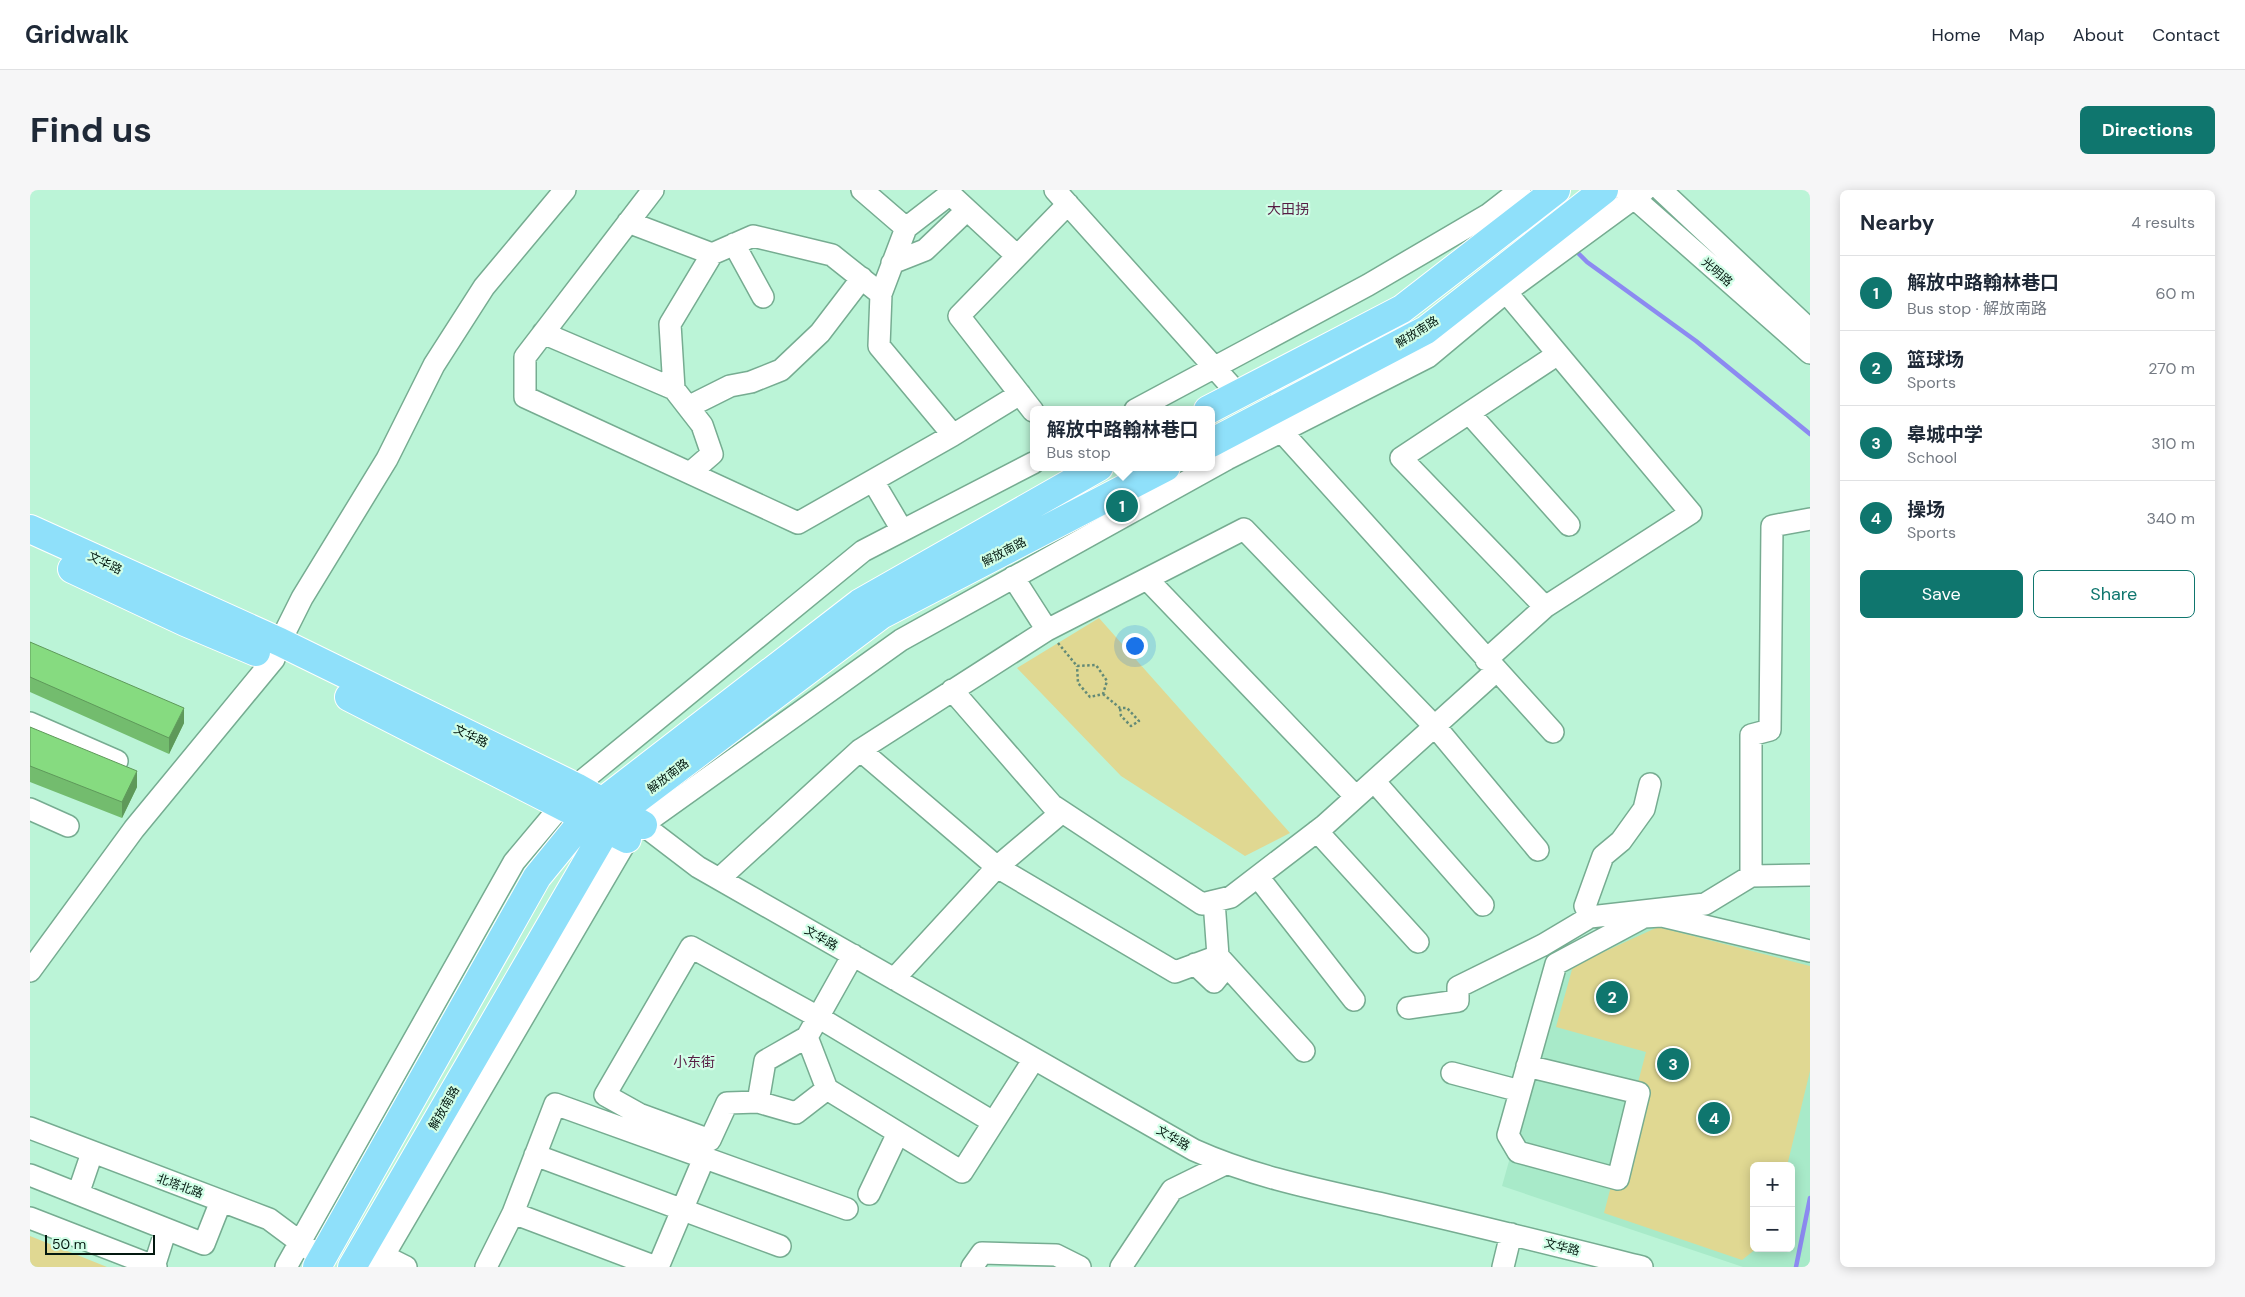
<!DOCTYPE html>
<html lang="en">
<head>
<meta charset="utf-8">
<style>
	body { margin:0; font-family:"DM Sans","Noto Sans SC",sans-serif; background:#f6f6f7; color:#1f2937 }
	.controls { position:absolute; right:15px; bottom:15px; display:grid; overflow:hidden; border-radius:8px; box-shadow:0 2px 12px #0003 }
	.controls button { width:45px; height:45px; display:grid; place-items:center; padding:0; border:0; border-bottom:1px solid #e0e1e3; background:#fff; color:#1f2937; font:25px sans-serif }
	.scale { position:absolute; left:15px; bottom:12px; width:110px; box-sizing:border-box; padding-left:5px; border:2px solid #03180f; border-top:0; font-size:14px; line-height:18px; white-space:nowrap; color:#03180f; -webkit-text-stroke:4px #d1fee7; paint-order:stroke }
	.you { position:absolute; left:1104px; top:455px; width:18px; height:18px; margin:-12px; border:4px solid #fff; border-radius:50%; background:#1a73e8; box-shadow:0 0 0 8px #1a73e833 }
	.badge { display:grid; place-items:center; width:32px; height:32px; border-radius:50%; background:#0f766e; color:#fff; font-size:16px; font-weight:700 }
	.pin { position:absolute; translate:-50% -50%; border:2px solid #fff; box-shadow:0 1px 5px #0006 }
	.popup { position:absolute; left:1000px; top:216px; width:185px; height:65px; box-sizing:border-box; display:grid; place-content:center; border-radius:8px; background:#fff; filter:drop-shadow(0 1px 4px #0005); font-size:16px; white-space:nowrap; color:#747a83 }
	.popup b { font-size:19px; color:#1f2937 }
	.popup::after { content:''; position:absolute; left:50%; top:100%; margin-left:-10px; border:10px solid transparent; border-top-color:#fff }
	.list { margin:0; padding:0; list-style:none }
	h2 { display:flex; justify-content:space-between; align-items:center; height:65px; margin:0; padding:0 20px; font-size:21px }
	h2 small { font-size:16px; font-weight:400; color:#747a83 }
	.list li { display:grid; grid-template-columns:32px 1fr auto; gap:15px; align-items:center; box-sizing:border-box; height:75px; padding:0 20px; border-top:1px solid #e0e1e3 }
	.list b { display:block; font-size:19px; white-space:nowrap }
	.list p { margin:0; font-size:16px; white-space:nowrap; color:#747a83 }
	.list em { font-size:16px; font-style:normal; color:#747a83 }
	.actions { display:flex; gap:10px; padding:15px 20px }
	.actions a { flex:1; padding:11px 0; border:1px solid #0f766e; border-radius:8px; text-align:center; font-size:18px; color:#0f766e }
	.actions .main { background:#0f766e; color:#fff }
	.map { position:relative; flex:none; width:1780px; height:1077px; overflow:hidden; border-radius:8px }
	header { display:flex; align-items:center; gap:30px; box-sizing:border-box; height:70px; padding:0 25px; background:#fff; border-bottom:1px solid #e0e1e3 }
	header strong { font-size:24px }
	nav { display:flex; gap:28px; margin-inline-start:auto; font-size:18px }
	.intro { display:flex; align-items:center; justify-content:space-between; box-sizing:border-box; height:120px; padding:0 30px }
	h1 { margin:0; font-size:35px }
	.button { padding:12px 22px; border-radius:8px; background:#0f766e; color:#fff; font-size:18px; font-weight:700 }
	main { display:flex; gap:30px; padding:0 30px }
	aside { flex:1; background:#fff; border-radius:8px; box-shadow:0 2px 12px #0003 }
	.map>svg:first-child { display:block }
</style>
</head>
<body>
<header>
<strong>Gridwalk</strong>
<nav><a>Home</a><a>Map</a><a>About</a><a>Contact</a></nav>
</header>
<div class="intro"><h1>Find us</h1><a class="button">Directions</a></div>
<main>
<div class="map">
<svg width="1780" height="1077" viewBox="0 0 1780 1077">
	<rect width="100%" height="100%" fill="#bbf4d7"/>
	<path fill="#a8eac9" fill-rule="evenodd" d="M1629,730L1780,769V1077H1713L1472,996L1535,772ZM1724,976H1761V1058H1724Z"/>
	<path fill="#e0d892" d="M1069,428L1260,643L1215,666L1091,586L987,478Z
		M1628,737L1780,776V881L1757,976H1724V1058H1727L1712,1070L1574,1023L1616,862L1526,837L1543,776Z
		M0,1046L77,1077H0Z"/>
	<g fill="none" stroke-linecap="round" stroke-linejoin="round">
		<path stroke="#8c8af1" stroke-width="4.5" d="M1549,64L1557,72L1666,151L1780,244
			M1766,1077L1780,1008"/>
		<defs>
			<path id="minor" d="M623,0L495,167V207L768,333L923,245
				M832,0L876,38
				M1025,0L1209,205
				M1595,0L1780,163
				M1631,0L1780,140
				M598,32L682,64
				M704,54L733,107
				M987,66L920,4L876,38L851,104L849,156L923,245L990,204
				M862,73L895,60L937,20
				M513,143L644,199
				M658,217L700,196L721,192L751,180L790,143L832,88
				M1105,220L1338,95L1459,24L1490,0
				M1003,221L929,126L1038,14
				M1439,223L1539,335
				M1243,232L1523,542
				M660,283L682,264L672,235L644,199L640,134L682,64L723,46L802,65L851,104
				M843,291L872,340
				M983,387L1017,440
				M1117,389L1326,607
				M1515,417L1371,268L1528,164
				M1456,470L1515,417L1661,323L1476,102
				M922,500L1022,615L1172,714L1201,707L1295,635L1466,481
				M0,533L87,571
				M830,560L967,677L1145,782L1188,766L1274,861
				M1344,591L1453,715
				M0,619L38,636
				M613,635L668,677L1164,960C1226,988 1295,1001 1361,1016C1445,1035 1528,1056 1612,1077
				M1287,641L1388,752
				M1721,686L1780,685
				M1228,687L1324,810
				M689,689L830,560L1017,440L1214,339L1409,541L1508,660
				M1184,711L1188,766
				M1560,727L1555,716L1573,666L1591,651L1614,619L1620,594
				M823,765L777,847L735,871L728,912L697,913L680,950L609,924L575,905L661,757L788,827L963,932
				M1165,774L1184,792L1197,776
				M0,781L104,639L244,469L250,452L272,408L357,269L404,175L454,97L535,0
				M864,789L967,677L1032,622
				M1378,818L1428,811V797L1513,755L1560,727L1675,714L1721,686V545L1740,540L1742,336L1780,329
				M777,847L797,899L932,982L1004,869
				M1497,876L1609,903L1588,989L1488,962L1478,945L1526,774L1614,727L1632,726L1780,761
				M1422,883L1490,901
				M728,912L766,923L797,899
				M0,938L239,1029L282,1061
				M505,965L750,1056
				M0,985L174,1054L191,1011
				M48,1004L62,963
				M839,1004L868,943
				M483,1023L626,1077
				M0,1028L126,1077
				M354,1066L376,1077
				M124,1077L136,1039
				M256,1077L484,672L552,591L833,361L1003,273
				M347,1077L601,643L871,450L1197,269L1398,167L1476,102L1615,0
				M456,1077L483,1023L525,914L817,1019
				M628,1077L674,968
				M942,1077L952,1063L1026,1065L1050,1077
				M1091,1077L1142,1000L1195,974
				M1473,1077L1481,1044"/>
			<path id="major" d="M1178,220L1372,119L1526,0
				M1181,253L1396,140L1574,0
				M0,339L250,452L546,597L613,635
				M42,379L155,432L226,462
				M319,507L597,649
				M287,1077L507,687L556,627L572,612L830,413L1069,277
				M322,1077L577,638L590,622L851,425L1136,277"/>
		</defs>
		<use href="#minor" stroke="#76ac91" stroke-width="24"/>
		<use href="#major" stroke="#fff" stroke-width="30"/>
		<path stroke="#638a77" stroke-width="2.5" stroke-dasharray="2.5 2.5" stroke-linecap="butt" d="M1028,453L1047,476L1066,475L1077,491L1073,504L1060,507L1048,493L1047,476
			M1073,504L1090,518H1097L1109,531L1101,536L1091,526L1090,518"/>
		<use href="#minor" stroke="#fff" stroke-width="21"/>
		<use href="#major" stroke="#8fe0fa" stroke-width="28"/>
	</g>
	<path fill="#73bc6e" d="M0,452L154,533L139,564L0,502Z
		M0,537L107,597L92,628L0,592Z"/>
	<path fill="#5e995a" d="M154,518V533L139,564V548Z
		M107,581V597L92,628V612Z"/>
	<path fill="#86db80" stroke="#5e995a" d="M0,452L154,518L139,548L0,487Z
		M0,537L107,581L92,612L0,576Z"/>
	<g text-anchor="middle" stroke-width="4.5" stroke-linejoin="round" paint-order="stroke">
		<g font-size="12" fill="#03180f" stroke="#d1fee7">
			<text transform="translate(1687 82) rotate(41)" y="4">光明路</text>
			<text transform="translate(1387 142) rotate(-32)" y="4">解放南路</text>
			<text transform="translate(974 362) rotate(-27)" y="4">解放南路</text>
			<text transform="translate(75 373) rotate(25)" y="4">文华路</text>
			<text transform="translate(441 546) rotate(26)" y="4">文华路</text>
			<text transform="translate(638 586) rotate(-37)" y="4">解放南路</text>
			<text transform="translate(791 748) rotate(30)" y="4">文华路</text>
			<text transform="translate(414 918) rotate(-60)" y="4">解放南路</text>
			<text transform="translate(1143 948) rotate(30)" y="4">文华路</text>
			<text transform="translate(150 996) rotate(20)" y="4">北塔北路</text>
			<text transform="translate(1532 1057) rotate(14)" y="4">文华路</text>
		</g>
		<g font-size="14" fill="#561c43" stroke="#d1fee7">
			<text x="1258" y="24">大田拐</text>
			<text x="664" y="877">小东街</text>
		</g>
	</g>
</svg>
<div class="controls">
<button>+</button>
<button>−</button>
</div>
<div class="scale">50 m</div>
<div class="you"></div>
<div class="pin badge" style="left:1092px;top:316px">1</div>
<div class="popup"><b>解放中路翰林巷口</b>Bus stop</div>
<div class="pin badge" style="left:1582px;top:807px">2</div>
<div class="pin badge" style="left:1643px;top:874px">3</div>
<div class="pin badge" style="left:1684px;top:928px">4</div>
</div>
<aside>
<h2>Nearby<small>4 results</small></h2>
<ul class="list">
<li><span class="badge">1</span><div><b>解放中路翰林巷口</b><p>Bus stop · 解放南路</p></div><em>60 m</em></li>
<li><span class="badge">2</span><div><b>篮球场</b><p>Sports</p></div><em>270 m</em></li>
<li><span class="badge">3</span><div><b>皋城中学</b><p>School</p></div><em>310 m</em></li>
<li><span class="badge">4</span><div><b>操场</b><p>Sports</p></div><em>340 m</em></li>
</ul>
<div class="actions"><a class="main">Save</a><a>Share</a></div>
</aside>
</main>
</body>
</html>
